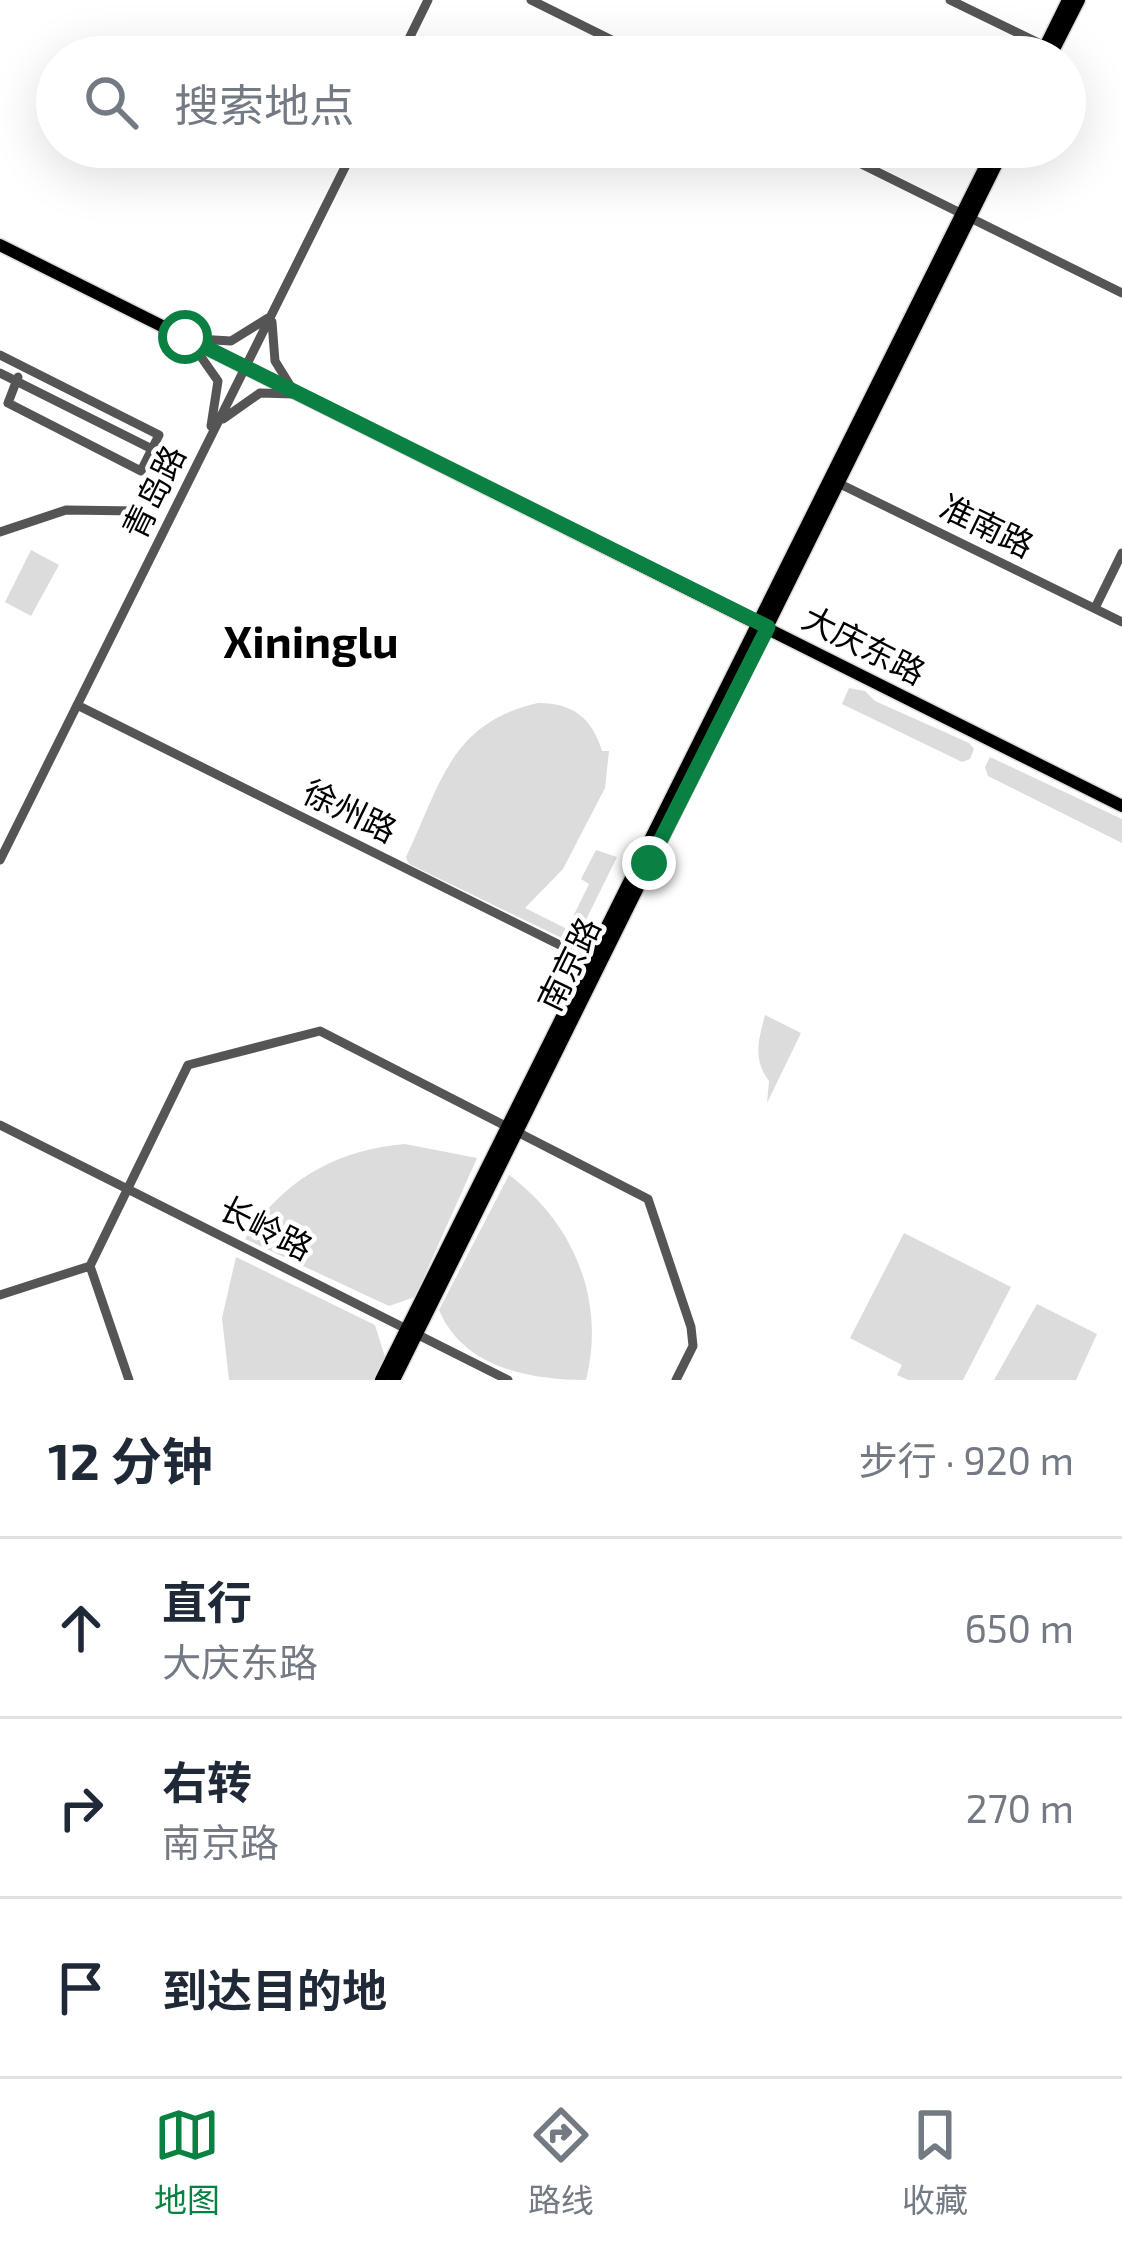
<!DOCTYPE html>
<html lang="zh">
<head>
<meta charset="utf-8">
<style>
	body { margin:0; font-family:"Exo 2","Noto Sans SC",sans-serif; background:#f2f2f3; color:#1f2937 }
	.stop { position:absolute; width:36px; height:36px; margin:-27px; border:9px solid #0b8043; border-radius:50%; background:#fff }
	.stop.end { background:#0b8043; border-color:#fff; box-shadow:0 3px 12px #0008 }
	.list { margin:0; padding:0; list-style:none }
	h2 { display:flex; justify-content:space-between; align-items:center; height:156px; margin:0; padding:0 48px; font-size:51px }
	h2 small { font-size:39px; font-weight:400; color:#747a83 }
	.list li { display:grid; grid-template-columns:78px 1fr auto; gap:36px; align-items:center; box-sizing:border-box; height:180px; padding:0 48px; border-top:3px solid #e0e1e3 }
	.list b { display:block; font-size:45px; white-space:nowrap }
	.list p { margin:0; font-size:39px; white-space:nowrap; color:#747a83 }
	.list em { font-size:39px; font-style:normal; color:#747a83 }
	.icon { flex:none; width:66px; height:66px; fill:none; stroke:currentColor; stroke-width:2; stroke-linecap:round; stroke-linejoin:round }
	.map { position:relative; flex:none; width:1122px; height:1380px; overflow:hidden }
	.search { position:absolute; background:#fff; box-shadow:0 12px 48px #0002; left:36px; right:36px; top:36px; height:132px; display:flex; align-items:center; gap:30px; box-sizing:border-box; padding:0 42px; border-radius:66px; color:#747a83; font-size:45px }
	.sheet { height:696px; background:#fff }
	nav { display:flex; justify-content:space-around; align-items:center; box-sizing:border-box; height:168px; border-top:3px solid #e0e1e3; background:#fff; font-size:33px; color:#747a83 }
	nav a { display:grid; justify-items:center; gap:6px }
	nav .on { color:#0b8043 }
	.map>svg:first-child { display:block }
</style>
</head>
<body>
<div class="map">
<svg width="1122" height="1380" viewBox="0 0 1122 1380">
	<rect width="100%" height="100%" fill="#fff"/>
	<path fill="#dcdcdc" d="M31,550L59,565L31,616L5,602Z
		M849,688L865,691L875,701L969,743L974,749L970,759L962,762L842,704Z
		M538,703C573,703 592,718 602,751H609L605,788L563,869L525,908L567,929L589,884L581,879L596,850L617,857L574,944L409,864L406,857C441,784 450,723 538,703Z
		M990,757L1122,819V843L988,776L985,767Z
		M765,1015L801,1033L767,1103L769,1081C752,1059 759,1039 765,1015Z
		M405,1144L477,1158L415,1297L389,1306L245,1239C283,1180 336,1150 405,1144Z
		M509,1175C574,1223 606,1301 586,1380C528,1380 463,1367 439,1310Z
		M904,1233L1011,1287L963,1380H908L897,1375L902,1365L850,1338Z
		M236,1257L375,1325L385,1357L374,1380H229L222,1318Z
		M1037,1304L1097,1334L1076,1380H994Z"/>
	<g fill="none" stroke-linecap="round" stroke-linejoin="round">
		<defs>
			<path id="major" d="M1040,57L1068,0
				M1050,57L1079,0
				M0,245L1122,806
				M381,1380L995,147
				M394,1380L1005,147"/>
		</defs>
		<use href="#major" stroke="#dbdbdb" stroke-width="15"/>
		<path stroke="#555" stroke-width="9" d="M531,0L646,57
			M950,0L1049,48
			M400,57L428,0
			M827,147L1122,293
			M272,322L275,361L293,390
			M197,339L231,341L268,318
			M192,344L218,381L211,426
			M0,355L159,435L152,449L0,373
			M18,377L8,403L141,471L152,449
			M223,419L260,393L294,394
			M836,482L1122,622
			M0,532L66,510L138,511
			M1095,608L1122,553
			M77,705L594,962
			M0,860L355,147
			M0,1125L508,1380
			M0,1295L90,1266
			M129,1380L90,1266L188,1065L320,1031L648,1199L691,1327L693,1346L676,1380"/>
		<use href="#major" stroke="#000" stroke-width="12"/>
	</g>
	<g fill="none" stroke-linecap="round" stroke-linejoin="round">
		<path stroke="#0b8043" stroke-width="15" d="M185,337L768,627L649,863"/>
	</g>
	<g text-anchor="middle" stroke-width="9" stroke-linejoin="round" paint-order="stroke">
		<g font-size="33" fill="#000" stroke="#fff">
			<text transform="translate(154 492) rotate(-64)" y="12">青岛路</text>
			<text transform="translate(987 526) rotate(26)" y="12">准南路</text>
			<text transform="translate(864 645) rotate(27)" y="12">大庆东路</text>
			<text transform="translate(350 811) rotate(26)" y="12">徐州路</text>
			<text transform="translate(569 964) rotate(-64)" y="12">南京路</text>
			<text transform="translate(266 1228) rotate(27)" y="12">长岭路</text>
		</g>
		<g font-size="45" font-weight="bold" fill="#000" stroke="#fff">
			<text x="311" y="658">Xininglu</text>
		</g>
	</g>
</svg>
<div class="stop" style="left:185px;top:337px"></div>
<div class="stop end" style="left:649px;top:863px"></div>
<div class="search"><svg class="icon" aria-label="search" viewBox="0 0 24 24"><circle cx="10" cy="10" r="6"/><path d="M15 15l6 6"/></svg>搜索地点</div>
</div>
<section class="sheet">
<h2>12 分钟<small>步行 · 920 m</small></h2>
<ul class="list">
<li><svg class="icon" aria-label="ahead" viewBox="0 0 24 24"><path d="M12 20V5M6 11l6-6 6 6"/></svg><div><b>直行</b><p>大庆东路</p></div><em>650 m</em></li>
<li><svg class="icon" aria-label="right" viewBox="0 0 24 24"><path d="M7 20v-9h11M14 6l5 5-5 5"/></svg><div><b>右转</b><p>南京路</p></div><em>270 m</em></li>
<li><svg class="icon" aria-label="arrive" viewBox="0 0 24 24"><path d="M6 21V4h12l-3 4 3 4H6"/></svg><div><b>到达目的地</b></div></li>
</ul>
</section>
<nav>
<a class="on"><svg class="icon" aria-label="map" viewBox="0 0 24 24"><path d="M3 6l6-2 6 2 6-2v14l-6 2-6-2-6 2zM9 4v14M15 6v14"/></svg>地图</a>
<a><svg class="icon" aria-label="directions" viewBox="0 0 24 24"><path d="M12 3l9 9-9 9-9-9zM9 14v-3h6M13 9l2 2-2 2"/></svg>路线</a>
<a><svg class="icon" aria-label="saved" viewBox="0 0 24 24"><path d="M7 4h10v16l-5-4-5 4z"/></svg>收藏</a>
</nav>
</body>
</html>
